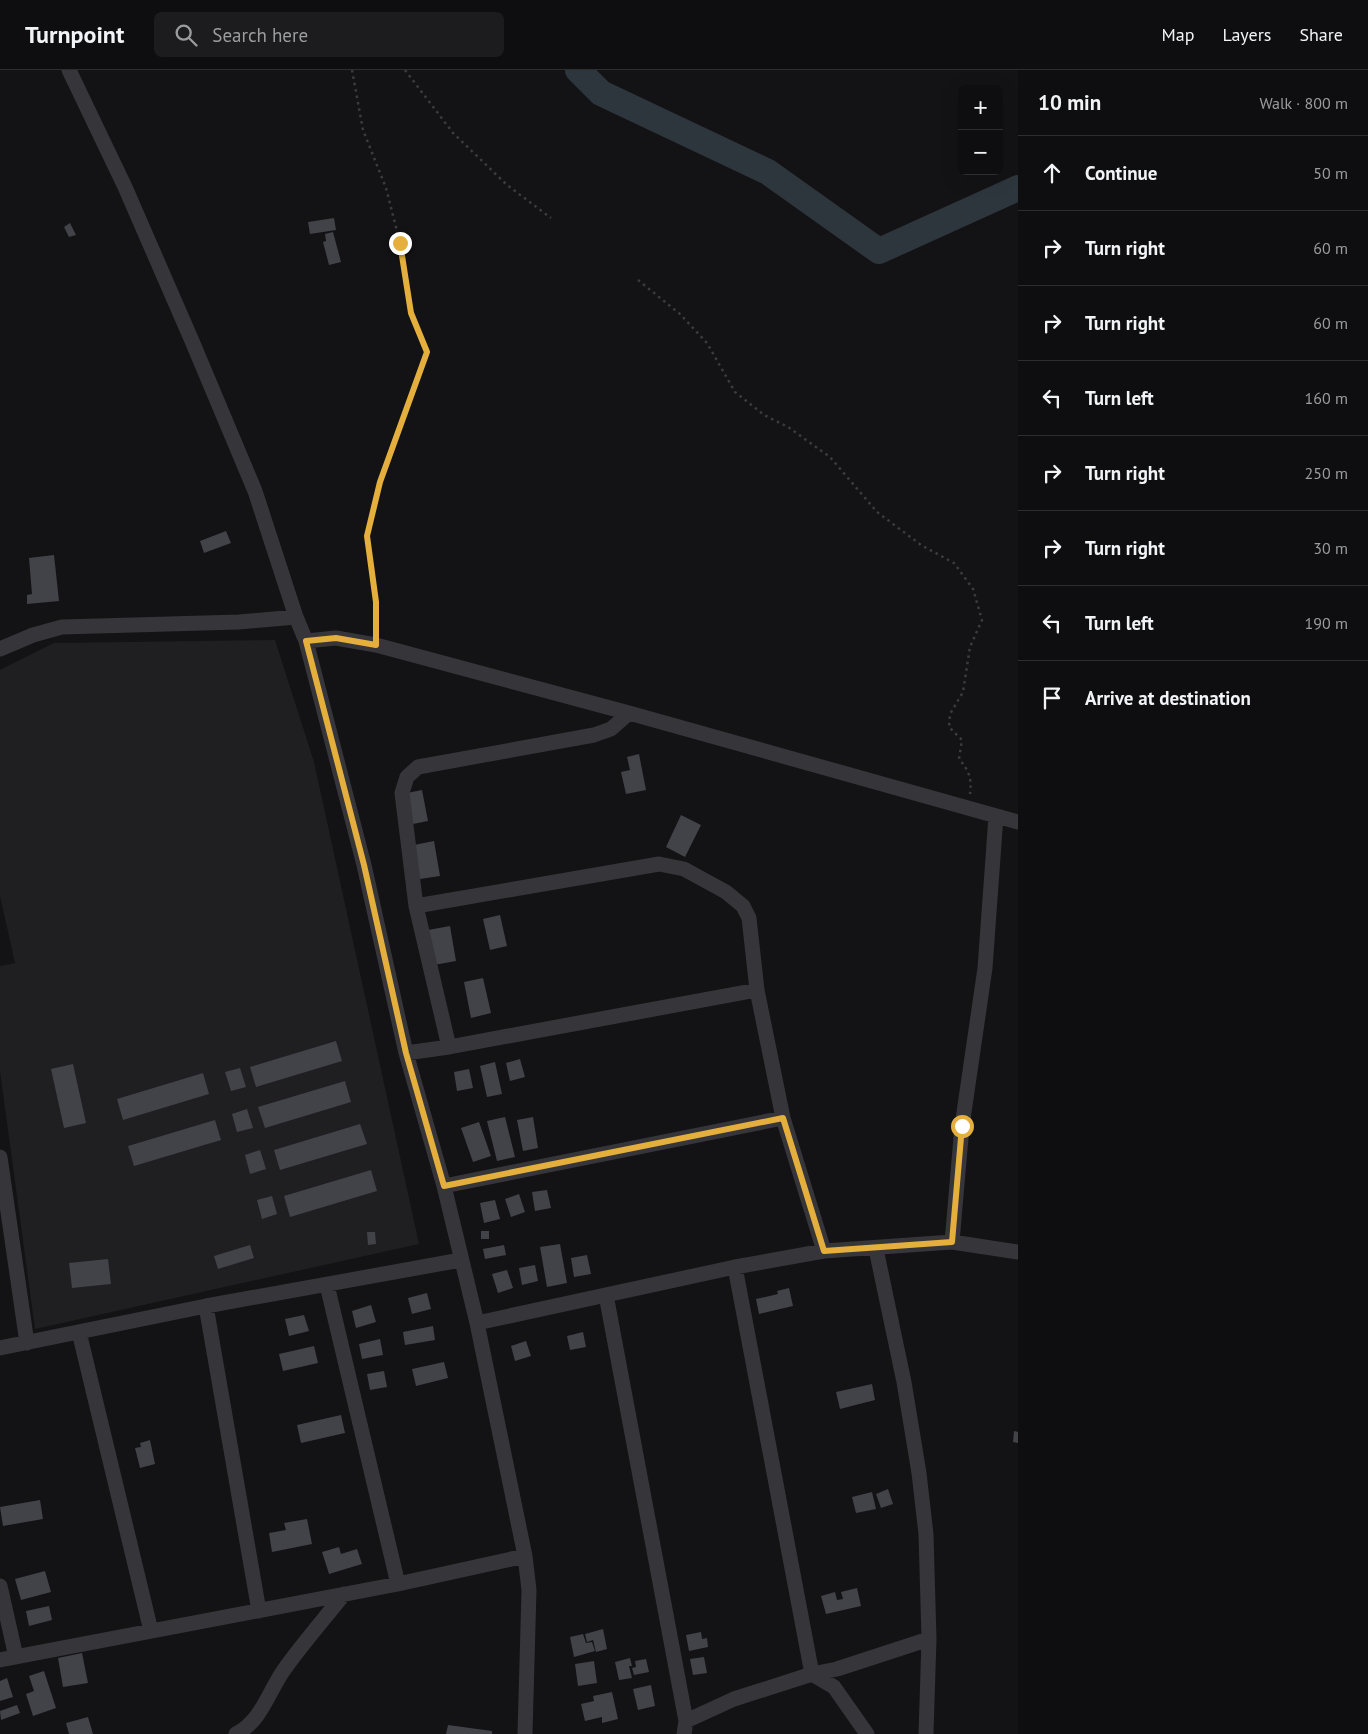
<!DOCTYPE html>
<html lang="en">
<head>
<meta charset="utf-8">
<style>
	body { margin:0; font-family:"PT Sans",sans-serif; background:#1c1c1e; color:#f1f3f6 }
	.controls { position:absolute; right:15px; top:15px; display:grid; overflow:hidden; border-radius:8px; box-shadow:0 5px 20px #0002 }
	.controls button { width:45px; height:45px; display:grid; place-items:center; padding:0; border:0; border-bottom:1px solid #2e2e30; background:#0e0e10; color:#f1f3f6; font:25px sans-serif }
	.stop { position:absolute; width:15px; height:15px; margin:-11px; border:4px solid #e4af3c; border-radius:50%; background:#fff }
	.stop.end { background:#e4af3c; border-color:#fff; box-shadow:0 1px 5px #0008 }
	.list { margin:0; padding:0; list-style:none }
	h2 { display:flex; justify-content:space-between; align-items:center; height:65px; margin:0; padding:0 20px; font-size:21px }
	h2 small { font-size:16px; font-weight:400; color:#9b9c9f }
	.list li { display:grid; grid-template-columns:32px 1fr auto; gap:15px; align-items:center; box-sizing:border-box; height:75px; padding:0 20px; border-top:1px solid #2e2e30 }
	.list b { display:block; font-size:19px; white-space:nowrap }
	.list em { font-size:16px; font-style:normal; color:#9b9c9f }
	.icon { flex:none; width:28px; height:28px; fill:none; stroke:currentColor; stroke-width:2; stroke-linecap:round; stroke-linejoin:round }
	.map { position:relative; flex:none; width:1018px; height:1664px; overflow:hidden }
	header { display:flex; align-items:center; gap:30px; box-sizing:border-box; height:70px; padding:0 25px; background:#0e0e10; border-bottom:1px solid #2e2e30 }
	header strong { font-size:24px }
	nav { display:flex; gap:28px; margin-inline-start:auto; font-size:18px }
	.search { width:350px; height:45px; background:#1c1c1e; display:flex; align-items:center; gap:12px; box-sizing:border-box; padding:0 18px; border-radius:8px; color:#9b9c9f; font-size:19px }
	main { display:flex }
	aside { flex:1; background:#0e0e10 }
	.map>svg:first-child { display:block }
</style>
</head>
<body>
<header>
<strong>Turnpoint</strong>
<div class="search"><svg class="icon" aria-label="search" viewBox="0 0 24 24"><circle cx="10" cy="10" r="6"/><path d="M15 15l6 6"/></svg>Search here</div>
<nav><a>Map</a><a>Layers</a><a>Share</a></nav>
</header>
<main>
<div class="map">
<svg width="1018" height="1664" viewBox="0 0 1018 1664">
	<rect width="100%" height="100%" fill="#131315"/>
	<path fill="#1f1f22" d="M275,570L314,692L419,1174L35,1259L0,1001V896L15,893L0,826V600L54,573Z"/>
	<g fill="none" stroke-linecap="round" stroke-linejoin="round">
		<path stroke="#2e363d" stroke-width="4.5" d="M1015,119L1018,125"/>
		<path stroke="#2e363d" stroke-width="26" d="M578,0L601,23L768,102L879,181L1018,118"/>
	</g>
	<path fill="#424348" d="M334,148L336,160L310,164L308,152Z
		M70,153L76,165L69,167L64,157Z
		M333,162L341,192L329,195L323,172L326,171L325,164Z
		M226,461L231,473L204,483L200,471Z
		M54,485L59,531L27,534V525L32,524L29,488Z
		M639,684L646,720L626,724L621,702L630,700L627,687Z
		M422,720L428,751L413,754L407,723Z
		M681,745L701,755L685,787L666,777Z
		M434,771L440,806L420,809L414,775Z
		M500,845L507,876L490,880L483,849Z
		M450,856L456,891L434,895L428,860Z
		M483,908L491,943L471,948L464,912Z
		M336,971L342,991L256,1017L250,997Z
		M520,989L525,1007L510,1011L506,993Z
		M495,992L502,1024L487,1027L480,996Z
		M73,994L86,1053L64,1058L51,999Z
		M240,998L246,1017L231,1021L225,1002Z
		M469,999L473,1018L457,1021L454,1002Z
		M203,1003L209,1024L123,1050L117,1029Z
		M345,1011L351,1032L265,1058L258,1037Z
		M247,1039L253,1058L237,1062L232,1044Z
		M505,1047L515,1087L497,1091L487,1051Z
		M533,1047L538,1078L523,1081L517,1050Z
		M215,1050L221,1070L134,1096L128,1076Z
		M479,1052L491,1086L473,1092L461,1058Z
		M360,1054L367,1074L280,1100L274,1080Z
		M260,1080L266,1099L250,1104L245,1085Z
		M371,1100L377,1121L290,1147L284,1126Z
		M547,1120L551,1138L535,1141L532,1122Z
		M519,1124L525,1142L511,1147L505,1129Z
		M272,1126L277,1144L262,1149L257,1130Z
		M495,1130L500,1149L484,1153L480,1133Z
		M481,1161H489V1169H481Z
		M367,1162H375L376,1174L368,1175Z
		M560,1174L567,1213L547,1217L540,1177Z
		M250,1175L254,1188L218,1199L214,1186Z
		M504,1175L506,1185L485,1189L483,1179Z
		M587,1185L591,1204L574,1207L571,1188Z
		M108,1189L111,1214L72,1218L69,1193Z
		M535,1195L538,1211L522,1215L519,1198Z
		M507,1200L513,1218L498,1223L492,1204Z
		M789,1218L793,1236L759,1244L756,1229L778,1224L777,1221Z
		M427,1223L431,1239L412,1244L408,1228Z
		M371,1235L376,1252L356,1258L352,1241Z
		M304,1245L309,1261L289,1266L285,1249Z
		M433,1256L435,1270L405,1275L403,1262Z
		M583,1262L586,1277L570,1280L567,1266Z
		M380,1269L383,1285L362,1289L359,1274Z
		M526,1271L531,1286L515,1291L511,1276Z
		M314,1276L318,1293L283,1301L279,1284Z
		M444,1292L448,1308L416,1316L412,1299Z
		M384,1301L387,1317L370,1320L367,1304Z
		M872,1314L875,1330L840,1339L836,1322Z
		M341,1345L345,1363L301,1373L297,1355Z
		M1014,1361L1018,1362V1373L1013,1372Z
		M150,1370L155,1394L140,1398L135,1378L141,1377L140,1373Z
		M888,1419L893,1434L881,1438L876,1424Z
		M872,1422L876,1439L856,1443L852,1427Z
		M40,1430L43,1449L3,1456L0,1437Z
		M307,1449L312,1474L272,1482L269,1463L286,1460L284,1453Z
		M339,1477L341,1484L357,1479L362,1494L329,1504L322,1482Z
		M45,1501L51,1522L21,1530L15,1509Z
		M857,1518L861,1536L826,1544L821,1526L835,1522L837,1530L843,1529L841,1522Z
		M49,1536L52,1550L29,1556L26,1541Z
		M603,1559L607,1579L596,1582L593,1570L587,1572L585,1564Z
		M701,1562L702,1569L707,1568L708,1577L689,1581L686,1565Z
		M583,1564L586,1573L592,1572L595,1581L574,1587L570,1567Z
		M82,1583L88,1613L63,1617L58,1588Z
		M704,1587L707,1603L693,1605L690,1589Z
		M630,1588L632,1596H629L632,1608L619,1610L615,1592Z
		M646,1589L649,1602L634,1605L632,1598L636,1597L635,1591Z
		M594,1591L597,1613L578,1616L575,1594Z
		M44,1601L56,1638L33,1646L26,1624L34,1621L29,1606Z
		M7,1608L13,1627L0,1631V1611Z
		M651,1615L655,1636L638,1640L633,1619Z
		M612,1622L618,1649L602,1653V1647L585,1651L581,1634L594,1631L593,1626Z
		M17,1635L20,1643L1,1650L0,1641Z
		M88,1647L93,1664H69L66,1653Z
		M448,1655L492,1661V1664H446Z"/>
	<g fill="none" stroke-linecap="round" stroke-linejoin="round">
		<path stroke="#3b3c40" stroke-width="2.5" stroke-dasharray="2.5 4" stroke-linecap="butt" d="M352,0L363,60L386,118L400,173L411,243L427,282L379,412L367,466L376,532V559
			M405,0L453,63L507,115L551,148
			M638,210L680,244L707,273L735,322L764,345L788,357L830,387L877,442L921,475L954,493L973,519L982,550L970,577L963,622L950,644L949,657L962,670L959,689C969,701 972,708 970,724"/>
		<path stroke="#35353a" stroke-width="15" d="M69,0L125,117L192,271L255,421L296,547L306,571L364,795L406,983L444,1116L477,1253L525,1486L529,1520L525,1664
			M306,571L336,568L376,575L629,643L1018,752
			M0,579L33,565L62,557L239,552L296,547
			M416,836L659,794L684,799L726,822L743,836L749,848L757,920L783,1048L824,1181
			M449,977L416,836L402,723L407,707L418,697L594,665L611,659L629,643
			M406,983L449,977L757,920
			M0,1087L27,1273
			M444,1116L783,1048
			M952,1172L962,1056L985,898L996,746
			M876,1179L904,1312L919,1403L926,1464L929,1569L926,1664
			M735,1197L812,1604L834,1617L867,1664
			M327,1215L398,1514
			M606,1225L686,1651L684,1664
			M206,1236L259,1541
			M477,1253L735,1197L824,1181L952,1172L1018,1182
			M79,1262L151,1561
			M0,1278L206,1236L461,1190
			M0,1516L16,1587
			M0,1590L398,1514L525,1486
			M686,1651L734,1629L812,1604L837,1599L929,1569
			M236,1664C263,1650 269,1619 286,1597C304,1572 325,1548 344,1524"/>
	</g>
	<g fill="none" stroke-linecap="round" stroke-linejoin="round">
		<path stroke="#e4af3c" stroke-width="6" d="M400,173L411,243L427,282L380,412L367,466L376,532V575L336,568L306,571L364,795L406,983L444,1116L783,1048L824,1181L952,1172L962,1056"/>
	</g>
</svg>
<div class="controls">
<button>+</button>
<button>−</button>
</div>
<div class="stop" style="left:962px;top:1056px"></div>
<div class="stop end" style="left:400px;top:173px"></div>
</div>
<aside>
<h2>10 min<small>Walk · 800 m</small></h2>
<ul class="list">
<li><svg class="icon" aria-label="ahead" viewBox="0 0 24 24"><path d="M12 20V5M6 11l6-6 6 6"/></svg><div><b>Continue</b></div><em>50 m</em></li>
<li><svg class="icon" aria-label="right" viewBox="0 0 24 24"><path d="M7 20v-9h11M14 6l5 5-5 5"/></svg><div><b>Turn right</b></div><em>60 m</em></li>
<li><svg class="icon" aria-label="right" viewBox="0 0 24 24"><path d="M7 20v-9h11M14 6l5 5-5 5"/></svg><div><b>Turn right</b></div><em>60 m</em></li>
<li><svg class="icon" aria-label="left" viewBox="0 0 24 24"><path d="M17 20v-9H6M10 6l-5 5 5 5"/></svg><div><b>Turn left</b></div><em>160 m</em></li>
<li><svg class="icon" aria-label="right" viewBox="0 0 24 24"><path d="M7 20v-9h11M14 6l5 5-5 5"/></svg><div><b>Turn right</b></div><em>250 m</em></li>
<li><svg class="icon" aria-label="right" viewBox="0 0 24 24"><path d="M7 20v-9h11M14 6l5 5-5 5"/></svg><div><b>Turn right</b></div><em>30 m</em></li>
<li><svg class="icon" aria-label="left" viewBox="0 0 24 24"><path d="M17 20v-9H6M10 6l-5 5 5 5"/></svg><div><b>Turn left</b></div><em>190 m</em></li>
<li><svg class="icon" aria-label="arrive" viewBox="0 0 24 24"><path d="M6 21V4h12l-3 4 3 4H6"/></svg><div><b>Arrive at destination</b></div></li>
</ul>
</aside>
</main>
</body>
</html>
